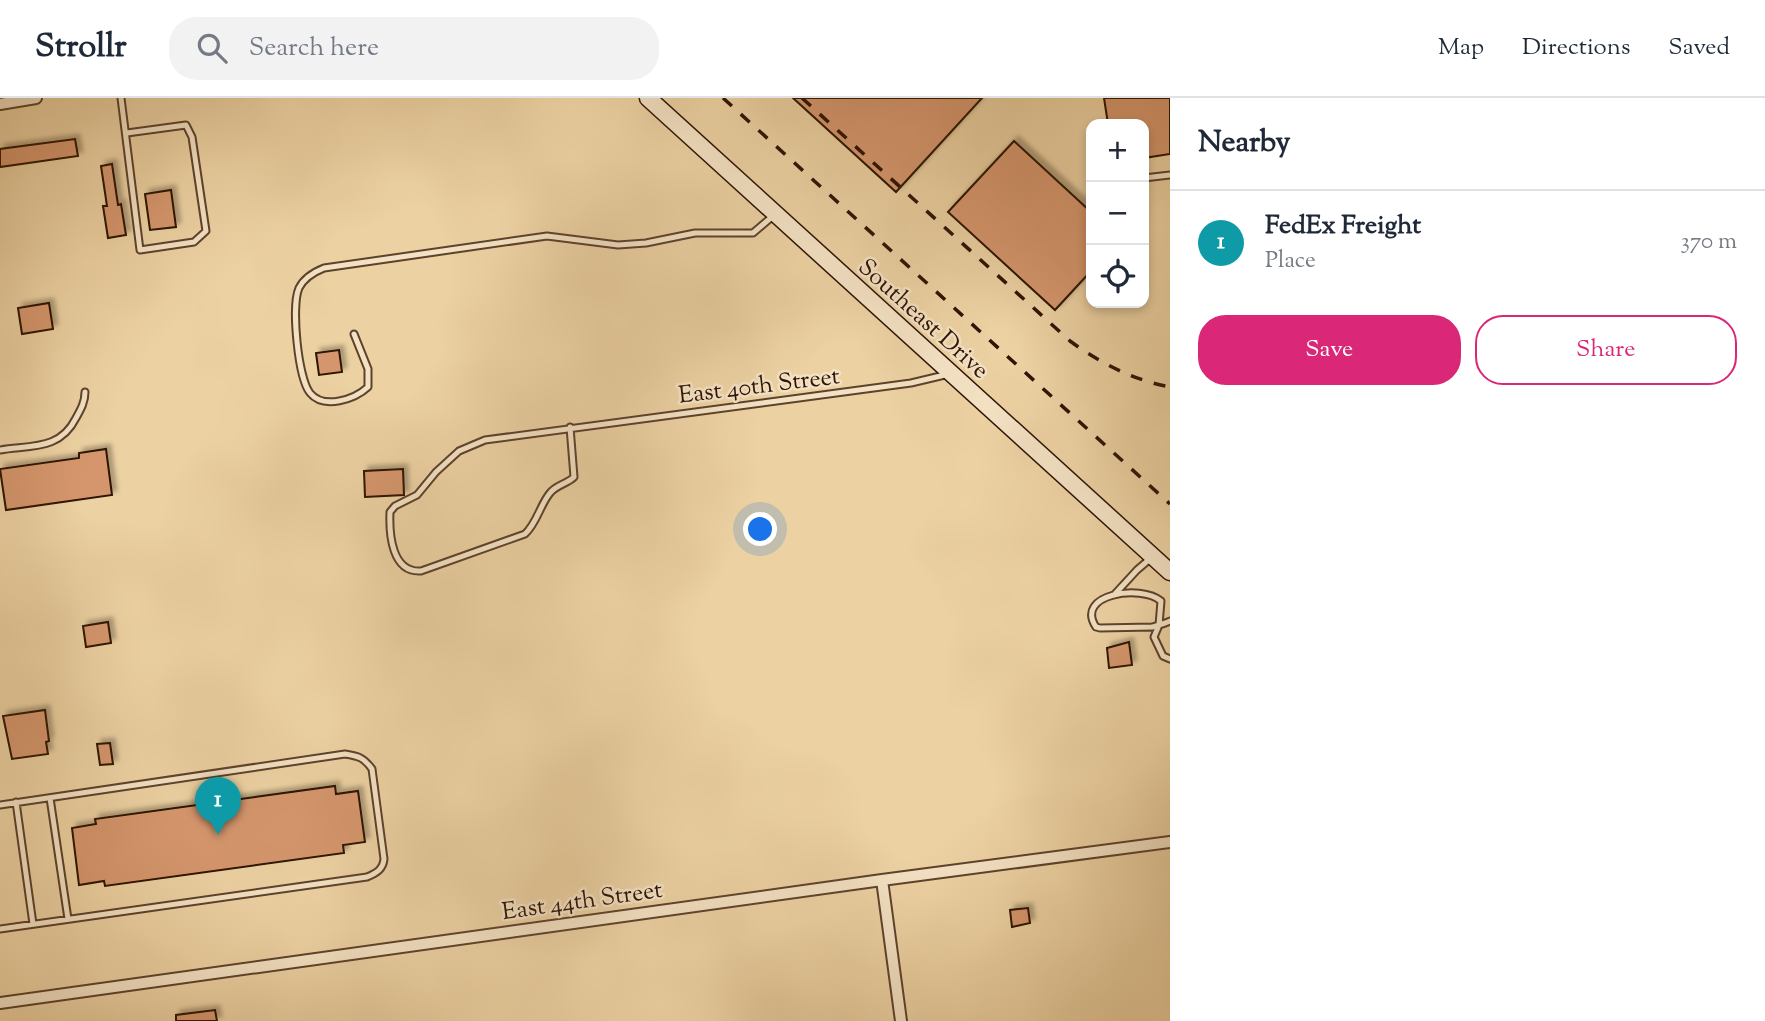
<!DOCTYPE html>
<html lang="en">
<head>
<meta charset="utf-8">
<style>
	body { margin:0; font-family:"Sorts Mill Goudy",serif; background:#f2f2f3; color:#1f2937 }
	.controls { position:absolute; right:21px; top:21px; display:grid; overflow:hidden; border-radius:14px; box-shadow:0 4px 10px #0003 }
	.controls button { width:63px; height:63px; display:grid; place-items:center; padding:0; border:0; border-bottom:2px solid #e0e1e3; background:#fff; color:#1f2937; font:35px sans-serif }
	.you { position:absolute; left:761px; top:432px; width:24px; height:24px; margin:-18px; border:5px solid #fff; border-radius:50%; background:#1a73e8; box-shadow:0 0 0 10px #1a73e833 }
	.badge { display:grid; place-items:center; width:46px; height:46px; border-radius:50%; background:#db2777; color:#fff; font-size:23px; font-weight:700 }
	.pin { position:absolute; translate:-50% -58px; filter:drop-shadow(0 2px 4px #0008) }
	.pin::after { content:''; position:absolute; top:37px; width:24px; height:21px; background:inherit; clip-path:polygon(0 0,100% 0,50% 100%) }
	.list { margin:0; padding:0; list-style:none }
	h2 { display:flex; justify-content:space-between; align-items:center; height:91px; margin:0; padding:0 28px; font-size:30px }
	h2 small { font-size:23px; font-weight:400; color:#747a83 }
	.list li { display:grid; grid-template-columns:46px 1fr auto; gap:21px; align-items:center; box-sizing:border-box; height:105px; padding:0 28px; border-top:2px solid #e0e1e3 }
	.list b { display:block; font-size:26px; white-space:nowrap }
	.list p { margin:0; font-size:23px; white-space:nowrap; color:#747a83 }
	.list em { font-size:23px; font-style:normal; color:#747a83 }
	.actions { display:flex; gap:14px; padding:21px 28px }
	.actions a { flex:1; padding:16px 0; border:2px solid #db2777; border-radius:28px; text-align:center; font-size:24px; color:#db2777 }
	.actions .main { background:#db2777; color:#fff }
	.icon { flex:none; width:38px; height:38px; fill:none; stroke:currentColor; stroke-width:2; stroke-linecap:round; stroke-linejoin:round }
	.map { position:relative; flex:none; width:1170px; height:923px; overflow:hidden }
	header { display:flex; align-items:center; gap:42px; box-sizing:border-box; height:98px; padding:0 35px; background:#fff; border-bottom:2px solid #e0e1e3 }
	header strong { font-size:33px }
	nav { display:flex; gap:38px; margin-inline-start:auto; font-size:24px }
	.search { width:490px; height:63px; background:#f2f2f3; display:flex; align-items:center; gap:18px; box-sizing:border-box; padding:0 24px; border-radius:28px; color:#747a83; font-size:26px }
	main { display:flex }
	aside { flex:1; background:#fff }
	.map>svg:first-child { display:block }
</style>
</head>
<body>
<header>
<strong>Strollr</strong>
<div class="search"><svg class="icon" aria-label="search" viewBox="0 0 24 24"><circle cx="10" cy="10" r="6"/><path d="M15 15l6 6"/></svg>Search here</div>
<nav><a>Map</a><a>Directions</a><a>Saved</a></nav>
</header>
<main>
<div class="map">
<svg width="1170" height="923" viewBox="0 0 1170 923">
	<defs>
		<filter id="shadow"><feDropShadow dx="4.5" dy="-4.5" stdDeviation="2" flood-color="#0004"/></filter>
	</defs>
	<rect width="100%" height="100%" fill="#ecd1a2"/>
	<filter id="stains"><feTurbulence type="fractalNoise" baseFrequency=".00286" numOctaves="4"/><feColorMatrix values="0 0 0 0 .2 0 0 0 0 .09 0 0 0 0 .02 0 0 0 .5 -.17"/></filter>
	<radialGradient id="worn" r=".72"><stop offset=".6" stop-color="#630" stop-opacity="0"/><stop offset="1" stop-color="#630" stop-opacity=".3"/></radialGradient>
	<path fill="#d5966d" stroke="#2d1305" stroke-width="2" filter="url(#shadow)" d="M793,0H982L896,94Z
		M1104,0H1170V56L1144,60V26H1108Z
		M75,41L78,58L0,69V51Z
		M1014,43L1091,114V173L1055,212L948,114Z
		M112,66L118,107L121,106L126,137L108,140L103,108H107L101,68Z
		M171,92L176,129L150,132L145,96Z
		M49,205L53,231L22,236L18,210Z
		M339,252L342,274L319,277L316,255Z
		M106,351L112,397L6,412L0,371L79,360V355Z
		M403,371L404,397L365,399L364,373Z
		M108,524L111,545L86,549L83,528Z
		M1129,544L1132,567L1109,570L1107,550Z
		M45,612L49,643L46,644L48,656L12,661L3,618Z
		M110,645L113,666L100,667L97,646Z
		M335,688L336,696L358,693L365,744L343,747L344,755L105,788L104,783L79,787L72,730L96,726L95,721Z
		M1028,810L1030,825L1012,829L1010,812Z
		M215,912L217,923H176V917Z"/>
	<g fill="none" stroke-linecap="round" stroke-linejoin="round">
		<defs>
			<path id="service" d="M121,0L140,152L194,144L206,133L192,39L186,27L127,35
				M1144,80L1170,77
				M354,236L368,271V289C355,301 324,312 310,295C298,280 291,208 299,190C304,180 314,174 324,170L547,138L618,147L646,145L695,135H753L773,118
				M570,329L574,379C567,386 556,387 550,395C540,407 537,425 525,436L421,473C392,475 389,437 390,414L395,408L417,397L436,374L459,353L485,342L911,285L949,276
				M0,352C32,347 60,352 76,320C81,311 85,304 85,294
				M1114,497L1137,472L1151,460
				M1170,523C1164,526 1159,527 1152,529L1100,530L1096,529C1074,496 1141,486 1161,503L1159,527L1154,539L1163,558L1170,561
				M50,700L68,821
				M16,704L33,826
				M0,707L345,656C359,658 364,660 372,671L384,761C383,771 377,775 367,779L0,831"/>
			<path id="minor" d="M0,6L36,0
				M882,782L901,923
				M0,905L882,782L1170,744"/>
			<path id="secondary" d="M648,0L1170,474"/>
		</defs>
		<use href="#service" stroke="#5d422c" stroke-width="9"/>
		<use href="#minor" stroke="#5d422c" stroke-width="14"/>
		<use href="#secondary" stroke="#2d1305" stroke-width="19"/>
		<use href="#service" stroke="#f3e1c3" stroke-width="5"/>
		<use href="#minor" stroke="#f3e1c3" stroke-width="10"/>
		<use href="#secondary" stroke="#f3e1c3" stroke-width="16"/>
		<path stroke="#2d1305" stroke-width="3.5" stroke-dasharray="12 12" stroke-linecap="butt" d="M723,0L1170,406
			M802,0L1070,243C1100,265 1133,282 1170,289"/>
	</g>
	<g text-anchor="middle" stroke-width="5" stroke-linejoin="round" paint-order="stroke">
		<g font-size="24" fill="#2d1305" stroke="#f3e1c3">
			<text transform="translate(924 220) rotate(42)" y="8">Southeast Drive</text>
			<text transform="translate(759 287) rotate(-7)" y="8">East 40th Street</text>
			<text transform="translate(582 802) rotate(-8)" y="8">East 44th Street</text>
		</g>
	</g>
	<rect width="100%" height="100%" filter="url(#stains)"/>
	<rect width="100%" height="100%" fill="url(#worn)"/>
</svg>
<div class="controls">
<button>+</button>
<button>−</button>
<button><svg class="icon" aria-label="locate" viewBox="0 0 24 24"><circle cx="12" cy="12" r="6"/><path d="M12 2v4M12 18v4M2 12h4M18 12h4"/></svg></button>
</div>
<div class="you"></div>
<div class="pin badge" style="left:218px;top:737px;background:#0f9aa8">1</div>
</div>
<aside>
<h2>Nearby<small></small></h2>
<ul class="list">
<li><span class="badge" style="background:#0f9aa8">1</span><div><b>FedEx Freight</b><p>Place</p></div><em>370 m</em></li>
</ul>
<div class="actions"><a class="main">Save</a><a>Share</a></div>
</aside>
</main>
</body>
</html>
